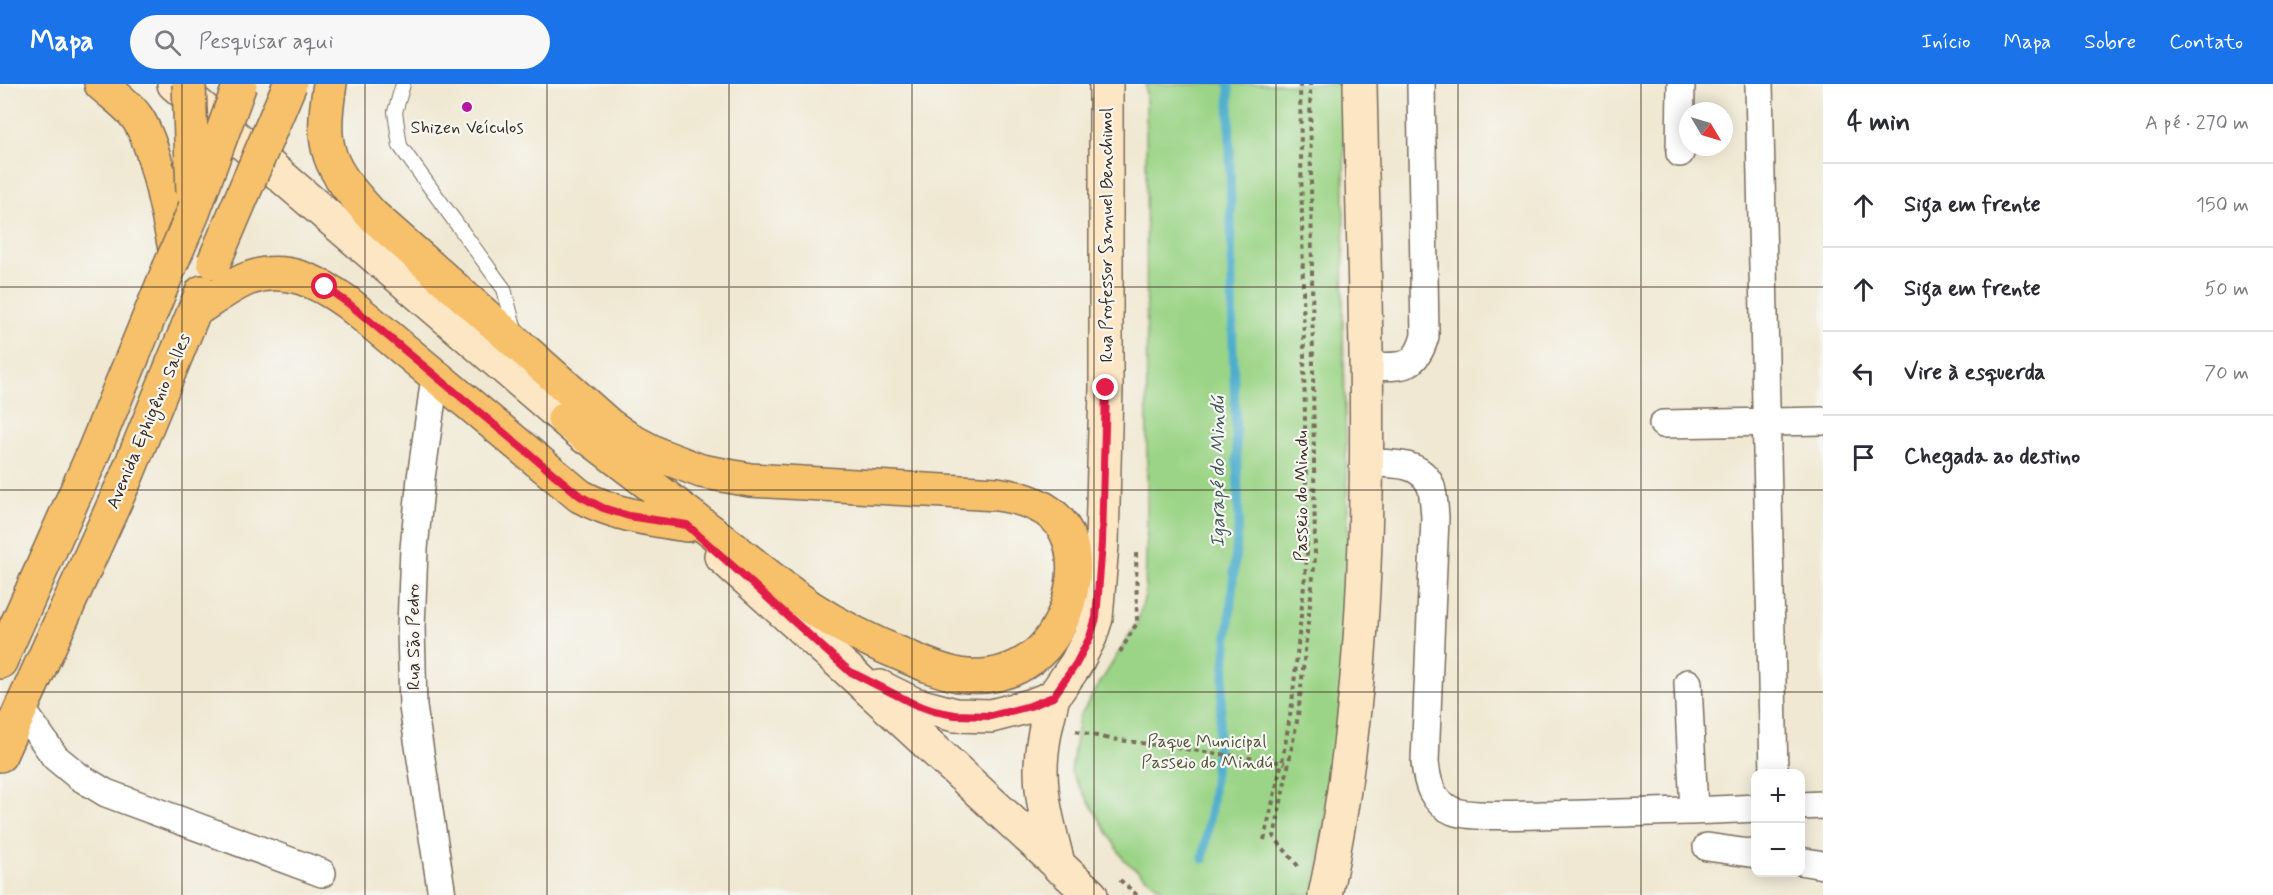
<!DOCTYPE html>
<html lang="pt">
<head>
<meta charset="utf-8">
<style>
	body { margin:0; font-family:Mynerve,sans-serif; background:#f7f7f7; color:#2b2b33 }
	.controls { position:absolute; right:18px; bottom:18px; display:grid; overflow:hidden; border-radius:12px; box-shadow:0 3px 15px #0003 }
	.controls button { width:54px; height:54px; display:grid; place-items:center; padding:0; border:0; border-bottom:2px solid #e1e1e2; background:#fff; color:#2b2b33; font:30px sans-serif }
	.compass { position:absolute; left:1679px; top:18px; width:54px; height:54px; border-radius:50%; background:#fff; box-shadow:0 3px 15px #0003; rotate:128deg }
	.stop { position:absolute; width:18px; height:18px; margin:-14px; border:4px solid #e11d48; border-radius:50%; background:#fff }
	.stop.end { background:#e11d48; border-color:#fff; box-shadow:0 2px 6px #0008 }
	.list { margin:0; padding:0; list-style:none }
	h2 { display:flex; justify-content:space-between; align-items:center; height:78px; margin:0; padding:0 24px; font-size:26px }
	h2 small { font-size:20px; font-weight:400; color:#7c7c81 }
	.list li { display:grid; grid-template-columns:39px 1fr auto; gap:18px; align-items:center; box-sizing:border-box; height:84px; padding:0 24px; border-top:2px solid #e1e1e2 }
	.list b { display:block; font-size:22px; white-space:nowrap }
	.list em { font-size:20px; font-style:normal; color:#7c7c81 }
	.icon { flex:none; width:33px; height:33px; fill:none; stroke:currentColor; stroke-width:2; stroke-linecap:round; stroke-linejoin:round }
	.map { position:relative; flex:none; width:1823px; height:811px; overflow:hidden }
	header { display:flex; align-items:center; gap:36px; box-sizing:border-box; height:84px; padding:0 30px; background:#1a73e8; color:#fff }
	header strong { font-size:28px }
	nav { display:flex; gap:33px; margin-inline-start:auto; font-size:21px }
	.search { width:420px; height:54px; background:#f7f7f7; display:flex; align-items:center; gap:15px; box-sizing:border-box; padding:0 21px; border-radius:33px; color:#7c7c81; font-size:22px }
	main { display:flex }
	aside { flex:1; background:#fff }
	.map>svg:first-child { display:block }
</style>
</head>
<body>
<header>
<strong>Mapa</strong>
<div class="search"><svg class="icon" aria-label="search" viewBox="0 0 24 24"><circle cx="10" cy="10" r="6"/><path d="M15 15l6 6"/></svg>Pesquisar aqui</div>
<nav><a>Início</a><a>Mapa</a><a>Sobre</a><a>Contato</a></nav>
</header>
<main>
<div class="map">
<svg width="1823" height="811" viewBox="0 0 1823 811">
	<rect width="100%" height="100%" fill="#f6f6f2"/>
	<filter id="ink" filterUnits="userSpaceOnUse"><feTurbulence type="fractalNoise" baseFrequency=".0167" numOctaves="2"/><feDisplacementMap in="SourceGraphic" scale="12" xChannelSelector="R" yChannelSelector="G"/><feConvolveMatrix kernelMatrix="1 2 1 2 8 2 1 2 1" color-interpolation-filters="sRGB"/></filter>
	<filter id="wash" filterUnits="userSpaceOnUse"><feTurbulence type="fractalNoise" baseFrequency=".008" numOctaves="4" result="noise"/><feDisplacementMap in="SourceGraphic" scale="24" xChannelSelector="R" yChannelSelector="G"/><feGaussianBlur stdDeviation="1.35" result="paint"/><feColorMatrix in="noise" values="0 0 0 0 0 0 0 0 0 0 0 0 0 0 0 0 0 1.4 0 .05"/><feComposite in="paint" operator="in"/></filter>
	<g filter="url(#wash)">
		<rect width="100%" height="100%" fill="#f0e8d2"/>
		<path fill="#9bd486" stroke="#6b7f52" stroke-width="1.5" d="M1146,0H1345L1343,241L1349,484L1341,630L1314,811H1169L1124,776L1071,688L1079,633L1137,539L1145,512L1147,435Z"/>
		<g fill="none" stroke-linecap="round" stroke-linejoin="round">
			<path stroke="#4dadcc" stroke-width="9" d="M1203,775L1212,718L1239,435L1233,266L1229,0"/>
		</g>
	</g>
	<g filter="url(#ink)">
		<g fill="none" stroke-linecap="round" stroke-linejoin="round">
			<defs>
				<path id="lane" d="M403,0L395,28L400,62L504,205L516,250"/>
				<path id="street" d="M1759,0L1774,690
					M1680,69L1681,0
					M1365,282C1397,282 1415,289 1425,252L1421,0
					M435,293L421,394L414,465L411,543L413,623L442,811
					M1663,340L1823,337
					M1366,379C1388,380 1418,376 1430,400C1434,409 1434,423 1435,433L1425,678C1427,699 1432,718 1453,727C1470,734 1519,731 1540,731C1612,729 1684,728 1756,724
					M1688,599L1694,727
					M21,624L55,673L78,692L106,709L322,789
					M1800,722L1823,721
					M1707,763L1756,770
					M1800,777L1823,781"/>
				<path id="secondary" d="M174,0L585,353
					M721,472L849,587L1091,811
					M880,603L914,620L955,631L991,632L1030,622L1053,613L1076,580L1090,553L1096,534L1102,460L1106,304V0
					M1053,613C1047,637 1041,661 1041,686C1041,719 1051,751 1059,783
					M1325,811C1383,545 1365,270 1360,0"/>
				<path id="primary" d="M101,0C112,10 126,19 135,31C156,57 168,134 176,169
					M330,0C319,66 328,83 372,131L609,341L632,357L659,371L701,387L750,396L997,410C1017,413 1039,418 1055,433C1091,468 1070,547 1032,574C1010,590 985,595 959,591C939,587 921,579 903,571C871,558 839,542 810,523C779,502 750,477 720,454C668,414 616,375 564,335
					M194,227C211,217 232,200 250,194C286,181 320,199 348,219L580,412C616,431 647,435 687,441
					M0,578L89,379L168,187
					M0,671L125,396L202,208"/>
			</defs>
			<use href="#lane" stroke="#7a6c5d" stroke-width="16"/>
			<use href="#street" stroke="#7a6c5d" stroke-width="30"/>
			<use href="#secondary" stroke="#7a6c5d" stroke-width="36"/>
			<use href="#primary" stroke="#7a6c5d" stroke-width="36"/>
			<path stroke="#7a6c5d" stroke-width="4" stroke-dasharray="4.5 4.5" stroke-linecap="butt" d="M1120,568L1137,539L1136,466
				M1076,647L1105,654
				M1264,756L1283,673L1292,620L1307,472L1300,0
				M1298,782L1274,753L1298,632L1315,474L1310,0
				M1120,796L1137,811"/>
			<use href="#lane" stroke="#fff" stroke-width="14"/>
			<use href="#street" stroke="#fff" stroke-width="27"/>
			<use href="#secondary" stroke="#fce6c4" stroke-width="33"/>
			<use href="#primary" stroke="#f7c06b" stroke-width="33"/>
			<defs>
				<path id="primary-bridge" d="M189,0L193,109
					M214,178L290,0
					M168,187L193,129L240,0"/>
			</defs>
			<use href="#primary-bridge" stroke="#7a6c5d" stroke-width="36" stroke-linecap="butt"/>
			<path stroke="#7a6c5d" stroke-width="4" stroke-dasharray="4.5 4.5" stroke-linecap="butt" d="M1105,654L1285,679"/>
			<use href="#primary-bridge" stroke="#f7c06b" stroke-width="33"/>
		</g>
	</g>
	<g fill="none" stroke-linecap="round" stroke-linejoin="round" filter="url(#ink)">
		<path stroke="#e11d48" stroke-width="8" d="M325,203L348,219L580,412L603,424L629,432L687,441L849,587L914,620L934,627L955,631L991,632L1030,622L1053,613L1076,580L1090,553L1096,534L1102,460L1106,304"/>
	</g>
	<path fill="none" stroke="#3b2a1e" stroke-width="1.5" stroke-opacity="0.55" d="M182,0V811M365,0V811M547,0V811M729,0V811M912,0V811M1094,0V811M1276,0V811M1458,0V811M1641,0V811M0,203H1823M0,406H1823M0,608H1823"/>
	<circle fill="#b5179e" stroke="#f6f6f2" stroke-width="2" cx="467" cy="23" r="6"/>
	<g text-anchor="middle" stroke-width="4.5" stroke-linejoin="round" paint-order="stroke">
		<g font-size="18" fill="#3b2a1e" stroke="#f6f6f2">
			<text x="467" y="49">Shizen Veículos</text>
		</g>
		<g font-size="18" fill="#3b2a1e" stroke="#f6f6f2">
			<text transform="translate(1106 151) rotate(-90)" y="6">Rua Professor Samuel Benchimol</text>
			<text transform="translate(148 337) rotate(-67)" y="6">Avenida Ephigênio Salles</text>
			<text transform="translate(1301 412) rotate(-90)" y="6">Passeio do Mindu</text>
			<text transform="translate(413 553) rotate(-90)" y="6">Rua São Pedro</text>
		</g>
		<g font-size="18" fill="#535438" stroke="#f6f6f2">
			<text x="1207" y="663">Paque Municipal<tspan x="1207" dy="21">Passeio do Mindú</tspan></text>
		</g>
		<g font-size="20" font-style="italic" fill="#41585b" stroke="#f6f6f2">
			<text transform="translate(1217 388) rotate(-90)" y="7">Igarapé do Mindú</text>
		</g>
	</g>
</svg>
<div class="controls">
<button>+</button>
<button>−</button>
</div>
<svg class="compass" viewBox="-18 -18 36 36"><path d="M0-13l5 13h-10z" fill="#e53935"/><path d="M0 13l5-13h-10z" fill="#7c7c81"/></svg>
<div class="stop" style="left:325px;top:203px"></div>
<div class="stop end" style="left:1106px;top:304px"></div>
</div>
<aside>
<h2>4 min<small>A pé · 270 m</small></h2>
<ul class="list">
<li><svg class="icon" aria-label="ahead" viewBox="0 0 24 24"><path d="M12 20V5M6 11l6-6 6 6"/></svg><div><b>Siga em frente</b></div><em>150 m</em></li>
<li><svg class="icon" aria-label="ahead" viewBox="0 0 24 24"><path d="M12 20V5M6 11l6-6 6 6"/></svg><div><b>Siga em frente</b></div><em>50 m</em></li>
<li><svg class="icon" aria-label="left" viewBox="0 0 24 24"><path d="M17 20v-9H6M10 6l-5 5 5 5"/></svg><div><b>Vire à esquerda</b></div><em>70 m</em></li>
<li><svg class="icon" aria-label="arrive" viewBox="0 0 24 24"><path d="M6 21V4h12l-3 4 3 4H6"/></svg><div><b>Chegada ao destino</b></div></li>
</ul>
</aside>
</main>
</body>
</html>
